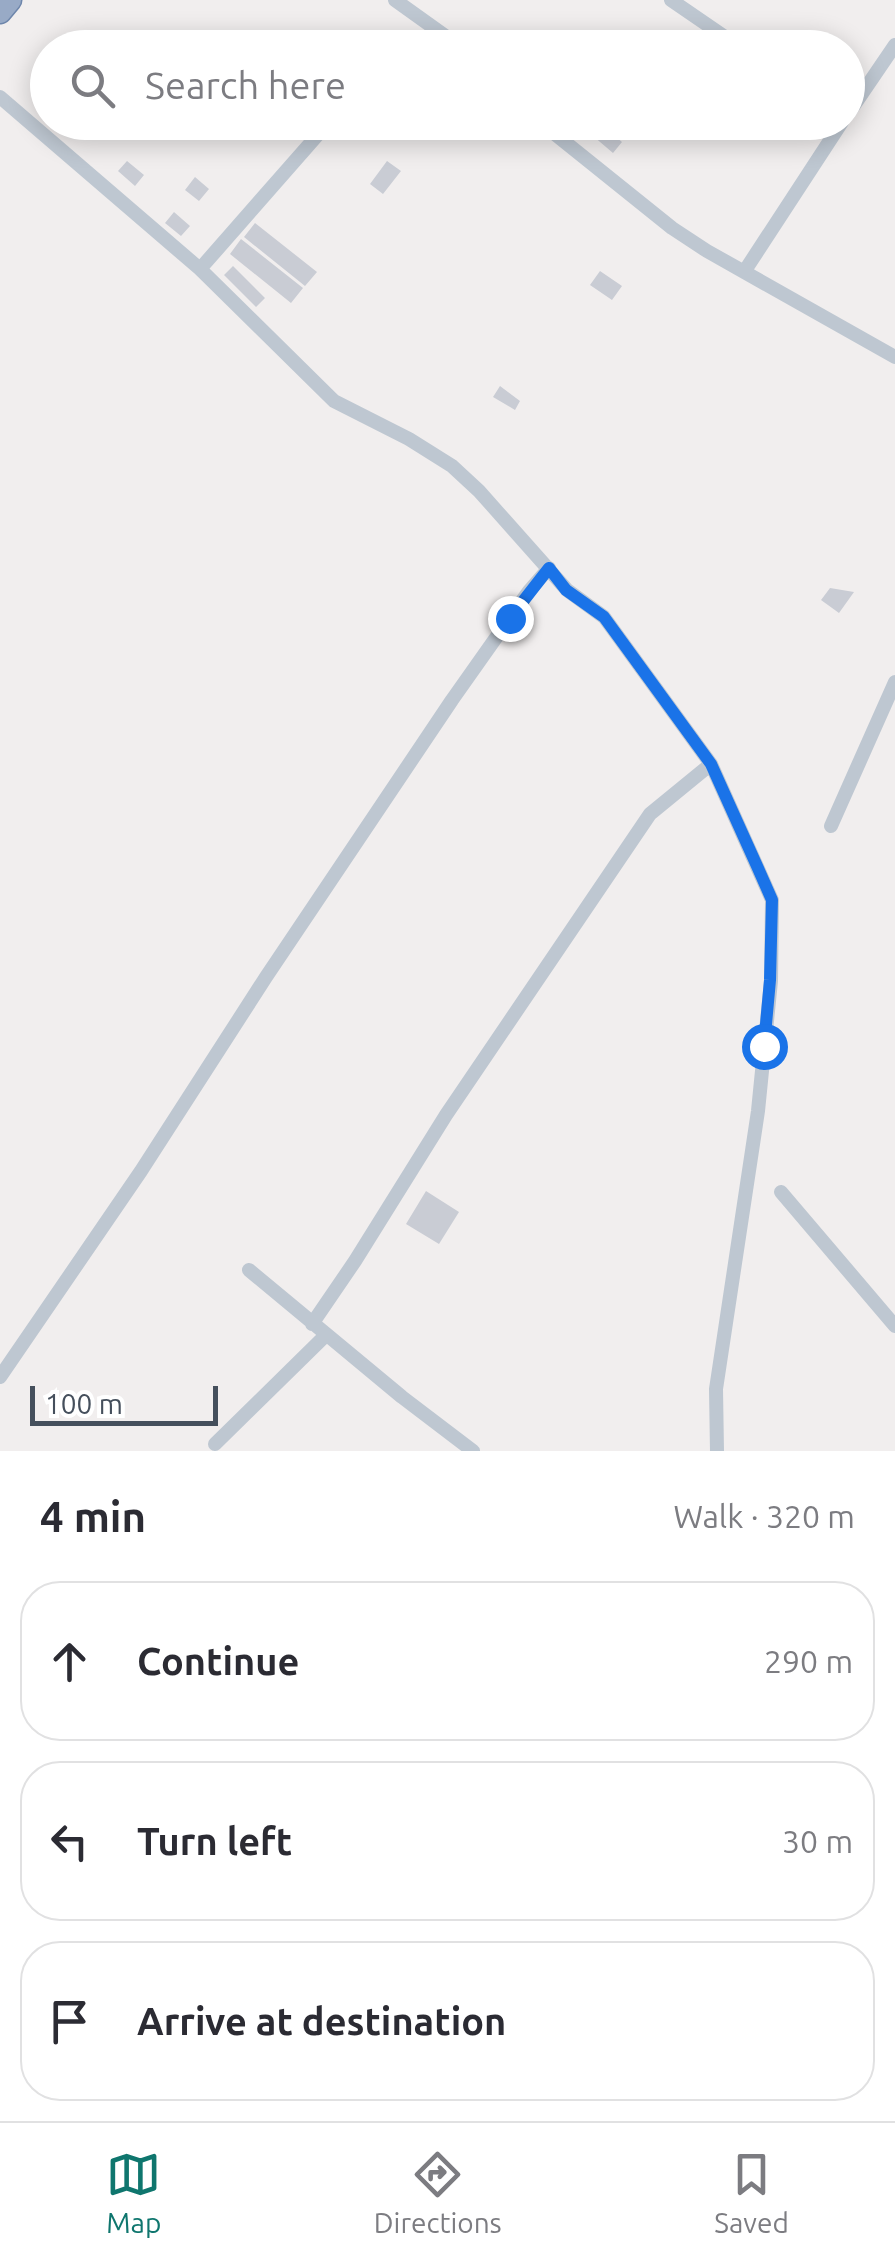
<!DOCTYPE html>
<html lang="en">
<head>
<meta charset="utf-8">
<style>
	body { margin:0; font-family:Ubuntu,sans-serif; background:#f7f7f7; color:#2b2b33 }
	.scale { position:absolute; left:30px; bottom:25px; width:188px; box-sizing:border-box; padding-left:10px; border:5px solid #454f5c; border-top:0; font-size:28px; line-height:35px; white-space:nowrap; color:#454f5c; -webkit-text-stroke:8px #fff; paint-order:stroke }
	.stop { position:absolute; width:30px; height:30px; margin:-22px; border:8px solid #1a73e8; border-radius:50%; background:#fff }
	.stop.end { background:#1a73e8; border-color:#fff; box-shadow:0 2px 10px #0008 }
	.list { margin:0; padding:0; list-style:none }
	h2 { display:flex; justify-content:space-between; align-items:center; height:130px; margin:0; padding:0 40px; font-size:42px }
	h2 small { font-size:32px; font-weight:400; color:#7c7c81 }
	.list li { display:grid; grid-template-columns:65px 1fr auto; gap:30px; align-items:center; box-sizing:border-box; height:160px; margin:0 20px 20px; padding:0 20px; border:2px solid #e1e1e2; border-radius:40px }
	.list b { display:block; font-size:38px; white-space:nowrap }
	.list em { font-size:32px; font-style:normal; color:#7c7c81 }
	.icon { flex:none; width:55px; height:55px; fill:none; stroke:currentColor; stroke-width:2; stroke-linecap:round; stroke-linejoin:round }
	.map { position:relative; flex:none; width:895px; height:1451px; overflow:hidden }
	.search { position:absolute; background:#fff; box-shadow:0 5px 25px #0003; left:30px; right:30px; top:30px; height:110px; display:flex; align-items:center; gap:25px; box-sizing:border-box; padding:0 35px; border-radius:55px; color:#7c7c81; font-size:38px }
	.sheet { height:670px; background:#fff }
	nav { display:flex; justify-content:space-around; align-items:center; box-sizing:border-box; height:140px; border-top:2px solid #e1e1e2; background:#fff; font-size:28px; color:#7c7c81 }
	nav a { display:grid; justify-items:center; gap:5px }
	nav .on { color:#0f766e }
	.map>svg:first-child { display:block }
</style>
</head>
<body>
<div class="map">
<svg width="895" height="1451" viewBox="0 0 895 1451">
	<rect width="100%" height="100%" fill="#f1eeee"/>
	<path fill="#c9ccd4" d="M602,125L622,142L613,153L593,136Z
		M127,161L144,175L135,186L118,171Z
		M387,161L401,171L383,194L370,184Z
		M195,177L209,189L199,201L185,190Z
		M174,212L190,226L181,236L165,223Z
		M255,223L317,272L305,286L244,237Z
		M241,239L303,288L291,303L230,254Z
		M233,266L265,298L256,307L224,275Z
		M600,271L622,286L612,300L590,285Z
		M500,386L520,401L515,410L493,397Z
		M830,588L854,592L839,613L821,600Z
		M426,1191L459,1212L439,1244L406,1224Z"/>
	<g fill="none" stroke-linecap="round" stroke-linejoin="round">
		<defs>
			<path id="trunk" d="M0,12L10,0"/>
		</defs>
		<use href="#trunk" stroke="#6e86ab" stroke-width="25"/>
		<path stroke="#bec7d1" stroke-width="14" d="M395,0L462,48
			M671,0L741,48
			M0,97L200,269L334,401L409,439L452,466L479,491L567,590L604,617L711,764L772,900L771,981L758,1111L716,1389L717,1451
			M848,114L895,45
			M540,122L672,228L707,251L895,357
			M200,269L329,122
			M744,272L842,122
			M831,826L895,682
			M781,1192L895,1326
			M249,1270L402,1397L473,1451
			M312,1324L355,1261L446,1115L650,814L711,764
			M0,1377L141,1171L266,977L452,700L529,591L549,568
			M215,1444L326,1335"/>
		<use href="#trunk" stroke="#98aac6" stroke-width="22"/>
	</g>
	<g fill="none" stroke-linecap="round" stroke-linejoin="round">
		<path stroke="#1a73e8" stroke-width="12" d="M510,618L549,568L566,590L604,617L711,764L757,866L772,900L770,980L764,1046"/>
	</g>
</svg>
<div class="scale">100 m</div>
<div class="stop" style="left:764px;top:1046px"></div>
<div class="stop end" style="left:510px;top:618px"></div>
<div class="search"><svg class="icon" aria-label="search" viewBox="0 0 24 24"><circle cx="10" cy="10" r="6"/><path d="M15 15l6 6"/></svg>Search here</div>
</div>
<section class="sheet">
<h2>4 min<small>Walk · 320 m</small></h2>
<ul class="list">
<li><svg class="icon" aria-label="ahead" viewBox="0 0 24 24"><path d="M12 20V5M6 11l6-6 6 6"/></svg><div><b>Continue</b></div><em>290 m</em></li>
<li><svg class="icon" aria-label="left" viewBox="0 0 24 24"><path d="M17 20v-9H6M10 6l-5 5 5 5"/></svg><div><b>Turn left</b></div><em>30 m</em></li>
<li><svg class="icon" aria-label="arrive" viewBox="0 0 24 24"><path d="M6 21V4h12l-3 4 3 4H6"/></svg><div><b>Arrive at destination</b></div></li>
</ul>
</section>
<nav>
<a class="on"><svg class="icon" aria-label="map" viewBox="0 0 24 24"><path d="M3 6l6-2 6 2 6-2v14l-6 2-6-2-6 2zM9 4v14M15 6v14"/></svg>Map</a>
<a><svg class="icon" aria-label="directions" viewBox="0 0 24 24"><path d="M12 3l9 9-9 9-9-9zM9 14v-3h6M13 9l2 2-2 2"/></svg>Directions</a>
<a><svg class="icon" aria-label="saved" viewBox="0 0 24 24"><path d="M7 4h10v16l-5-4-5 4z"/></svg>Saved</a>
</nav>
</body>
</html>
